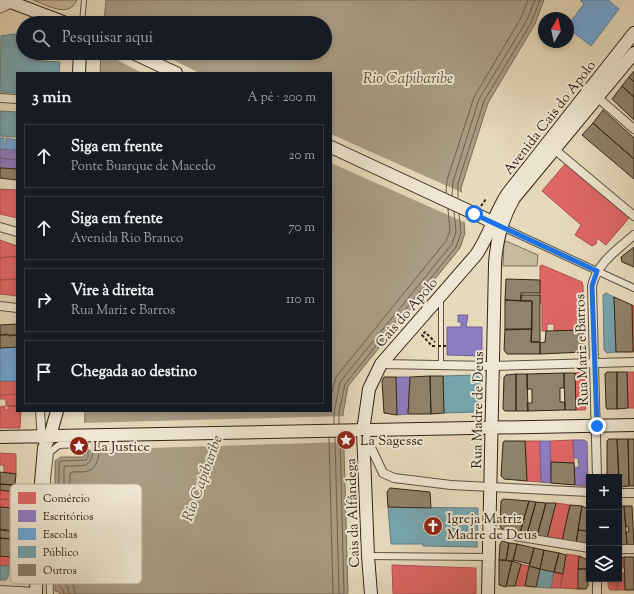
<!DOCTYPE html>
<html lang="pt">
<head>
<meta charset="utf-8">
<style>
	body { margin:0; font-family:"Sorts Mill Goudy",serif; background:#242831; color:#f1f3f6 }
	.controls { position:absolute; right:12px; bottom:12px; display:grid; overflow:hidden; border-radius:0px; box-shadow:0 2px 6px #0003 }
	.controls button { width:36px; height:36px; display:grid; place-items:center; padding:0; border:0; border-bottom:1px solid #363941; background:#171b24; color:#f1f3f6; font:20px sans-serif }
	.compass { position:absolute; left:538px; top:12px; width:36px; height:36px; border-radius:50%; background:#171b24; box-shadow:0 2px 6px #0003; rotate:9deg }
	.stop { position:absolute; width:12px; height:12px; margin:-9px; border:3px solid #1a73e8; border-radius:50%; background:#fff }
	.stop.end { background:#1a73e8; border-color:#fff; box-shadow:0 1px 4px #0008 }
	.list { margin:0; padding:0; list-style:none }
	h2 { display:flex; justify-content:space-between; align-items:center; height:52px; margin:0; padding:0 16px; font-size:17px }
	h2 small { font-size:13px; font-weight:400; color:#9ea1a6 }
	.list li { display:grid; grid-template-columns:26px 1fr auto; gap:12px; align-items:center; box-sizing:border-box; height:64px; margin:0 8px 8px; padding:0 8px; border:1px solid #363941; border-radius:0px }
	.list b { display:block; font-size:15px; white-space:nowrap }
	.list p { margin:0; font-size:13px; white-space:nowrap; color:#9ea1a6 }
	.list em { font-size:13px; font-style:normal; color:#9ea1a6 }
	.icon { flex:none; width:22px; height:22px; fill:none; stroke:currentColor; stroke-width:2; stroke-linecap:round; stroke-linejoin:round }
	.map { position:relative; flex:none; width:634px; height:594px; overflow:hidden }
	.search { position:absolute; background:#171b24; box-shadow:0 2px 6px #0003; left:16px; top:16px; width:316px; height:44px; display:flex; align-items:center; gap:10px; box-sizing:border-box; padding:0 14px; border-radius:22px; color:#9ea1a6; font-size:15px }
	.panel { position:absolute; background:#171b24; box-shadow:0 2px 6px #0003; left:16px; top:72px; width:316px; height:340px; border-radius:0px }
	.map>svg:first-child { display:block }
</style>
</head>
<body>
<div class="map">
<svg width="634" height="594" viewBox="0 0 634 594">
	<rect width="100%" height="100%" fill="#e7dabc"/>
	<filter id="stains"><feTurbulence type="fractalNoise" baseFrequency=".005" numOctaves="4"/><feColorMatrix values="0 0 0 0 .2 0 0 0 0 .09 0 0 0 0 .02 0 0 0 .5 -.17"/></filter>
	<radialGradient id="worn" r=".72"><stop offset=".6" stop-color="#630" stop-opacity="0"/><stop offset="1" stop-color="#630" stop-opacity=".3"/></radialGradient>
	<path fill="#c8bba0" stroke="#7d705b" d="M33,0H77C69,19 47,5 33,0Z
		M506,241L538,255L537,266H503L504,242Z"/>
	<path fill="#a99c84" stroke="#796c58" d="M106,0H544L535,24L488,103L461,188L465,233L460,248L348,386L343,414L348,594H60L59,592L55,591V461L61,457H84L85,411H331V73H100L101,53H325V23H104Z"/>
	<path fill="#e7dabc" d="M104,53H160L199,73H142Z
		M331,134L463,193L466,223L331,163Z
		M345,416V442L82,450V423Z"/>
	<path fill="#e06666" stroke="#ac524e" d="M566,163L629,218L606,245L597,238L596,244L592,246L575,235L581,225L542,191Z
		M0,189L17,190V218L0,214Z
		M0,240L17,246V256L0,258Z
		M17,256V279L0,280V258Z
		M542,265L582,282L583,286L584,330L554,331V324H547V331H542V303H540V266Z
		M17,279V296L0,294V280Z
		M632,305L634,306V352H633Z
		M583,372L585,375L586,408L585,410H576L575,373Z
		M627,372H634V408H628Z
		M0,381H17V394L0,395Z
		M17,394V406H6V399H0V395Z
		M5,406V410H8V406H17V411H21L20,428H0V407Z
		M573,440L574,463L551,462L550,441Z
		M525,441H540L541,482L527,481Z
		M0,453L16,454V474L4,472V465H0Z
		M0,490L14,492V500L0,499Z
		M0,499L14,500L13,508L0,507Z
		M556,503L570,505L562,541L547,538Z
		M566,554L579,556L578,589L560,588Z
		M0,556L10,557L9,566H0Z
		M619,557H624V568H619Z
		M521,564L529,566L525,586H515Z
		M392,565L476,568V594H393Z
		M554,572L563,574L560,588H551Z
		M619,573H624L625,590H617Z
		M608,579H617V590H610L608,586Z"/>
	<path fill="#8e7cc3" stroke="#72628f" d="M0,149L17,150V160L0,158Z
		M0,158L17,160V169L0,168Z
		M458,315H468L466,327H482V356L447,355V327H461V322H458Z
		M396,377H410L408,414L397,415Z
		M573,440H584L587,442L588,484L585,486L575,485L574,467L579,468L578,458H574Z
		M540,441H550L551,483L541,482Z"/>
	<path fill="#6fa8dc" stroke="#5d80a1" d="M580,0H608L619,9L591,46L568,28V25L584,4Z
		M0,138H4V144H6V138L17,140V150L0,149Z
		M17,347V381H0V348Z"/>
	<path fill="#76a5af" stroke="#627e81" d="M12,34L23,35V53H31L30,60L60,62L59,73H17V93L0,92L1,36Z
		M0,111L17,112V137L0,136Z
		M606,293L614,297L616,352L607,353L604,350L603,295Z
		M476,375L481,379L480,409L477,412L444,413L443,376Z
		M388,507L478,508L477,547L423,546V544H391Z
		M0,566H9L8,577L6,580H0Z
		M540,569L554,572L551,588L536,587Z"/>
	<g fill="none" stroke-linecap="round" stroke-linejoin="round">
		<path stroke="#6e604d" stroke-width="1" d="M446,193L447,180L474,97L521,18L528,0
			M452,196L453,182L479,99L527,20L535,0
			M458,198V183L484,101L531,23L540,0
			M331,396L336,377L446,241L450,231L448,209
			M334,424V413L340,382L452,244L456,232L454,212
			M339,424V413L345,384L456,247L461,233L459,214
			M329,438L333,594
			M335,438L339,594
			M340,438L344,594
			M64,594L63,590L59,586V463L61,461L86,460L88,457V442
			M69,594L68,588L64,583V467L66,466C89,466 93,467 93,442
			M75,594L74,587L70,580V473C74,471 78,472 82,472C100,471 99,455 99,442"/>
	</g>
	<path fill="#90836c" stroke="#322416" d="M634,71V82L629,77Z
		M629,77L634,82V97L622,86Z
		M622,86L634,97V120L612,99Z
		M603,110L634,138V159L593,123Z
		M593,123L634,159V179L582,135Z
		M0,168L17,169V180L0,178Z
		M634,247V267L622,262L621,257Z
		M506,279L540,280V293H521V301L505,300Z
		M521,295H540V342H531L532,301H521Z
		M614,297L632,305L633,352H616Z
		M505,300L532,301V329L505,330Z
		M17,324V335H0V325Z
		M505,329H532L531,342H540V354H507L504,350Z
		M584,330V352L540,354V343L545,342L546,331Z
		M8,334L9,336L17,335V347L0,348V335Z
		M607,372H617V409H607L606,407L605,374Z
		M617,372H627L628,408L617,409Z
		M564,373H575L576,410H565Z
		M564,373V388H560V402H565V410L528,411L527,403H532V389H527V374Z
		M516,374H527L528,411H516Z
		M516,374V411H505L503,409L504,377L506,375Z
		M430,376H443L444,413L431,414Z
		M430,376L431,414H408L410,377Z
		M384,377H396L397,415L384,413L382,381Z
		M609,439H617L619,477H607V441Z
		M617,439H628L629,486L619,487Z
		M628,439H634V486H629Z
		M504,441H525L527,481L504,479L501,476L503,443Z
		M551,462L574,463L575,485L551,483Z
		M0,472L16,474L15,485L0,484Z
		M0,484L15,485L14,492L0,490Z
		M390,488L430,492L431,508L388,507L387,492Z
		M503,499L529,501L520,533L502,529L500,526L501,501Z
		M529,501L536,502L527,534L520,533Z
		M536,502L546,503L537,536L527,534Z
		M546,503H556L547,538L537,536Z
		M570,505L582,506L576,544L562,541Z
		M582,506L588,509V531L578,530Z
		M619,506H624L627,545H619Z
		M624,506H632L634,545H627L626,532H629L628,526L626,527Z
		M0,507L13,508L11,531L0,529Z
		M0,530L11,531V539L0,538Z
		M578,530L588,531V543L585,546L576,544Z
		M0,538L11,539L10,557L0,556Z
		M502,541L509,543L506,560H499L500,544Z
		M509,543L517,544L513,562L506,560Z
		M517,544L534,548L530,564L513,560Z
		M534,548L544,550L540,569L529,566Z
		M544,550L559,553L554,572L540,569Z
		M559,553L566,555L563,574L554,572Z
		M579,556L588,560V569H578Z
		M624,557H634V590H625Z
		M499,560L512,561L506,587L499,585Z
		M512,561L521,564L515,586H506Z
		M529,566L540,569L536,587L525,586Z
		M578,569H588V586L586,589H578Z"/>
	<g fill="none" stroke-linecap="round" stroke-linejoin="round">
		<defs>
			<path id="service" d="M82,23L84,0
				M441,365V299"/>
			<path id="pedestrian" d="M502,227L634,288
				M368,556L488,557
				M50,594L47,479L50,452L59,445L81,444V437"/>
			<path id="minor" d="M0,98L17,99
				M598,98L634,129
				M554,149L634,216
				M0,227L17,232
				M0,306L17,308
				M381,364L492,366L634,362
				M40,411L42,440
				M365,435L383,473L394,478L451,485L589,492
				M597,477L592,286C597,263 617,250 634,235
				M619,493H634
				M489,532L589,548
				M619,549H634
				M597,579V594
				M0,590L36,592"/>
			<path id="tertiary" d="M0,7L10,2"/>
			<path id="secondary" d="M5,0L66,23
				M133,53L176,73
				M79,73L80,53
				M331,147L499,225
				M0,437L634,425
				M36,594L38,517L44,448L50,436L57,411
				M371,594L368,556L363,431L369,389L381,364L476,255C490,235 495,212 508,193L634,33
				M488,594L495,265C496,242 502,219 514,198L634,53"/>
		</defs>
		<use href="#service" stroke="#5f5240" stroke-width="6"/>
		<use href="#pedestrian" stroke="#5f5240" stroke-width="8"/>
		<use href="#minor" stroke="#5f5240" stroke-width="10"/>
		<use href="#tertiary" stroke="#5f5240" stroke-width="13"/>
		<use href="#secondary" stroke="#322416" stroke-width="14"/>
		<path stroke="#322416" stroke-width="2" stroke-dasharray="3 2" stroke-linecap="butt" d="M481,206L486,199
			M435,346H432L422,335L425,332L435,342"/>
		<use href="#service" stroke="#efe7d3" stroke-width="4"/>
		<use href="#pedestrian" stroke="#efe7d3" stroke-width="6"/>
		<use href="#minor" stroke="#efe7d3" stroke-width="8"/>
		<use href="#tertiary" stroke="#efe7d3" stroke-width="11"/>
		<use href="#secondary" stroke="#efe7d3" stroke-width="12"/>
		<path stroke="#322416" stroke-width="2" stroke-dasharray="3 2" stroke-linecap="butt" d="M438,346H447"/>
	</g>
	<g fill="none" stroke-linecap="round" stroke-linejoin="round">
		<path stroke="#1a73e8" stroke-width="5" d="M474,214L597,271L592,286L597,426"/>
	</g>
	<defs>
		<symbol id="sight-disc" viewBox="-11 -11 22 22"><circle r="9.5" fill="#8f2418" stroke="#efe7d3"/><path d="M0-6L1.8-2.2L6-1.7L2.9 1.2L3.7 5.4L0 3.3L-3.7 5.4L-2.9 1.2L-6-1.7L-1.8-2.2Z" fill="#fff"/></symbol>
		<symbol id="church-disc" viewBox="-11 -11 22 22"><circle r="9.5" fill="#8f2418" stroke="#efe7d3"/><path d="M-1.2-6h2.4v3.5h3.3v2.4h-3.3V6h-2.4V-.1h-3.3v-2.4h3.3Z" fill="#fff"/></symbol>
	</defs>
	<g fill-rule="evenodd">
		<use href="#sight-disc" x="335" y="429" width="22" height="22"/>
		<use href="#sight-disc" x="68" y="435" width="22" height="22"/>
		<use href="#church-disc" x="422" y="515" width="22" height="22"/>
	</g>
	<g text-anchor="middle" stroke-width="4" stroke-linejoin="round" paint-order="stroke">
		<g font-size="14" fill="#322416" stroke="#efe7d3">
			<text transform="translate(549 117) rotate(-52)" y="5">Avenida Cais do Apolo</text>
			<text transform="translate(406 312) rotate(-49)" y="5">Cais do Apolo</text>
			<text transform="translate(581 350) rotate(-92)" y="5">Rua Mariz e Barros</text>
			<text transform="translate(477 410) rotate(-89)" y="5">Rua Madre de Deus</text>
			<text transform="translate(352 513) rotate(-92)" y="5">Cais da Alfândega</text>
		</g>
		<g font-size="14" fill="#322416" stroke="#efe7d3" text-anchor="start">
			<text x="360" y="445">La Sagesse</text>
			<text x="93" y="451">La Justice</text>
			<text x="447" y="523">Igreja Matriz<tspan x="447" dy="16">Madre de Deus</tspan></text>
		</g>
		<g font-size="15" font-style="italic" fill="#5c4e3c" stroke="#efe7d3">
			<text x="408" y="83">Rio Capibaribe</text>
			<text transform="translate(202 478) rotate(-70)" y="5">Rio Capibaribe</text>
		</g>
	</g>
	<rect x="10" y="484" width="132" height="100" rx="6" fill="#efe7d3" stroke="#b6ac9a" stroke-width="1"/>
	<rect x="18" y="492" width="18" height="12" fill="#e06666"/>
	<rect x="18" y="510" width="18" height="12" fill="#8e7cc3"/>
	<rect x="18" y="528" width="18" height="12" fill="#6fa8dc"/>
	<rect x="18" y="546" width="18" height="12" fill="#76a5af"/>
	<rect x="18" y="564" width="18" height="12" fill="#90836c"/>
	<g font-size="11" fill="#322416">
		<text x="43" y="502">Comércio</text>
		<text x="43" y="520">Escritórios</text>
		<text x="43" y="538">Escolas</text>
		<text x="43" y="556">Público</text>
		<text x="43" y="574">Outros</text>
	</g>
	<rect width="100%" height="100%" filter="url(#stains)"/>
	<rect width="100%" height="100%" fill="url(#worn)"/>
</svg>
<div class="controls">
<button>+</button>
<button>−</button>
<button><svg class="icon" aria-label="layers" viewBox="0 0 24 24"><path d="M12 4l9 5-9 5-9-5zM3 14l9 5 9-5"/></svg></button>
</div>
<svg class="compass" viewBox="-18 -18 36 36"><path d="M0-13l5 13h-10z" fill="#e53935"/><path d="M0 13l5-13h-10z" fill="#9ea1a6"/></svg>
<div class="stop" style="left:474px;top:214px"></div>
<div class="stop end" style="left:597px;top:426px"></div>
<div class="search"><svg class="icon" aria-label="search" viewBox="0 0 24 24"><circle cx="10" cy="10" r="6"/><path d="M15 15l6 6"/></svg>Pesquisar aqui</div>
<section class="panel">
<h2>3 min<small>A pé · 200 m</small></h2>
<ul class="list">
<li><svg class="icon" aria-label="ahead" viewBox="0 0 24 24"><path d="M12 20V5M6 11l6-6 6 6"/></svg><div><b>Siga em frente</b><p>Ponte Buarque de Macedo</p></div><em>20 m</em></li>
<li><svg class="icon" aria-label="ahead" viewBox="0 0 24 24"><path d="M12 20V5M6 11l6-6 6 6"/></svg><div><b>Siga em frente</b><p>Avenida Rio Branco</p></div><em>70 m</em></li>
<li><svg class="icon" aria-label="right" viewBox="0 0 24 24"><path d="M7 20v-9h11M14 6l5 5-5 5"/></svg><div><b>Vire à direita</b><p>Rua Mariz e Barros</p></div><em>110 m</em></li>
<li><svg class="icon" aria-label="arrive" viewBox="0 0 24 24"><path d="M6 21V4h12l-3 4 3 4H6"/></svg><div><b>Chegada ao destino</b></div></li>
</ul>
</section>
</div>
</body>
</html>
